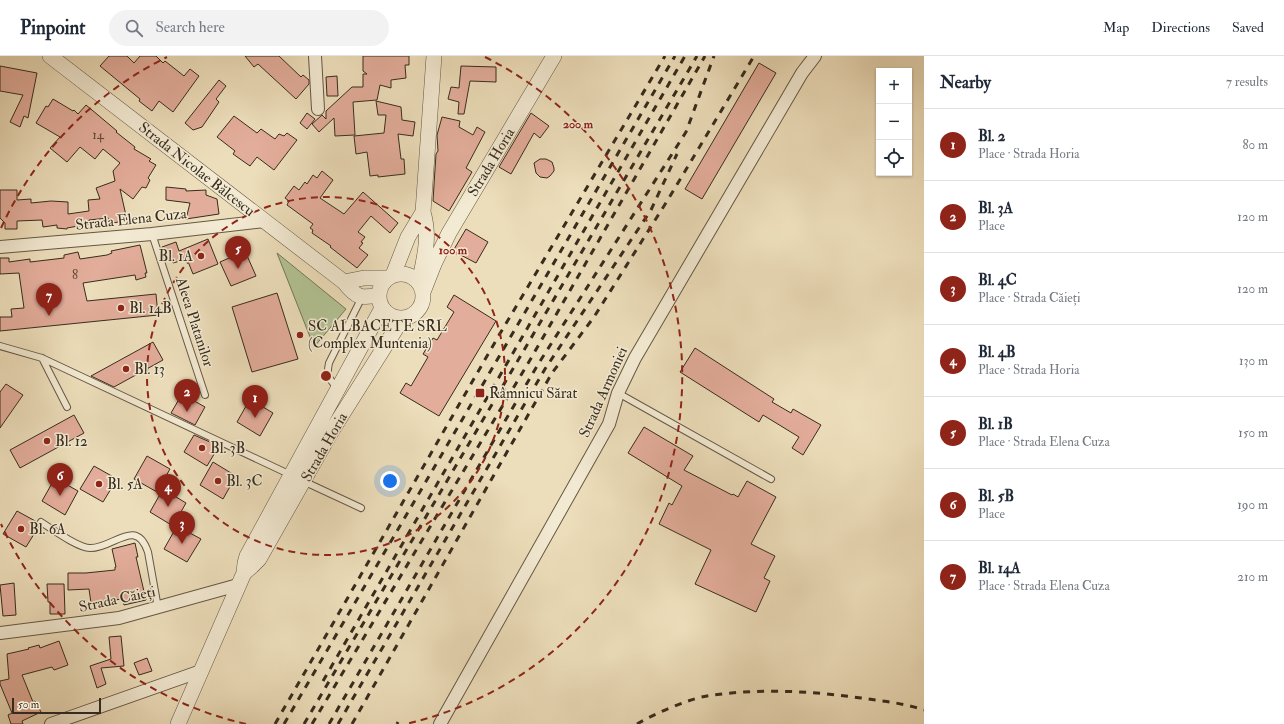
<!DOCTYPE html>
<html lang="en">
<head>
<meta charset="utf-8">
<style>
	body { margin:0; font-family:"IM FELL Double Pica",serif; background:#f2f2f3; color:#1f2937 }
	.controls { position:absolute; right:12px; top:12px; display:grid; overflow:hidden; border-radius:0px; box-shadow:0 1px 3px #0004 }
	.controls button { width:36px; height:36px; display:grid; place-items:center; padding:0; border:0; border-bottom:1px solid #e0e1e3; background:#fff; color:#1f2937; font:20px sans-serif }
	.scale { position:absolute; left:12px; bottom:10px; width:89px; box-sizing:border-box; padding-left:4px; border:2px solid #372c1d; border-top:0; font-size:11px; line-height:14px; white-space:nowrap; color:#372c1d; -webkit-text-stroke:3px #f3ead3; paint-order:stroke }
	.you { position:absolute; left:390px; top:425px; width:14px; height:14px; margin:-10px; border:3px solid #fff; border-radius:50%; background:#1a73e8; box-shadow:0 0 0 6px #1a73e833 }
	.badge { display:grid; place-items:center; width:26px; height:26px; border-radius:50%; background:#8f2418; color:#fff; font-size:13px; font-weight:700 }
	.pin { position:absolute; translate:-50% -33px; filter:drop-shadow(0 1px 2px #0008) }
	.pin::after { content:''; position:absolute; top:21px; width:14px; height:12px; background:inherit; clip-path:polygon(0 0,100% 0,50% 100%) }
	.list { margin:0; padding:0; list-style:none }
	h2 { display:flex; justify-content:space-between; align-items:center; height:52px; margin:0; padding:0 16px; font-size:17px }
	h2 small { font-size:13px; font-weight:400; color:#747a83 }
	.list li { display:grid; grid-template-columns:26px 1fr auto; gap:12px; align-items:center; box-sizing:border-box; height:72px; padding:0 16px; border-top:1px solid #e0e1e3 }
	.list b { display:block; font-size:15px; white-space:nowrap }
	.list p { margin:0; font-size:13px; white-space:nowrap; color:#747a83 }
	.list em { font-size:13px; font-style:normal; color:#747a83 }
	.icon { flex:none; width:22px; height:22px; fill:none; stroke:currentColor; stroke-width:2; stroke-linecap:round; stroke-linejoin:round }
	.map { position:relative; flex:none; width:924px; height:668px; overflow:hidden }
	header { display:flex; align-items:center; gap:24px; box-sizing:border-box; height:56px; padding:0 20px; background:#fff; border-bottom:1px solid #e0e1e3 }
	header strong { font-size:19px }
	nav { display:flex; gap:22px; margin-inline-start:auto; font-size:14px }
	.search { width:280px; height:36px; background:#f2f2f3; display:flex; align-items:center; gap:10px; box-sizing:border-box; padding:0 14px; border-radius:22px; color:#747a83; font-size:15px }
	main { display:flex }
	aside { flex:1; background:#fff }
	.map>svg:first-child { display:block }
</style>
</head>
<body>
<header>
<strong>Pinpoint</strong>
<div class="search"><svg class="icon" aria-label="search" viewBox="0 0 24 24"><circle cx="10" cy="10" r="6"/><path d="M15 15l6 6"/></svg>Search here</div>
<nav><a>Map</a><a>Directions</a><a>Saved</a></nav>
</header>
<main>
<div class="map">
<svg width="924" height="668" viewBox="0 0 924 668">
	<rect width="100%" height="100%" fill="#eddebb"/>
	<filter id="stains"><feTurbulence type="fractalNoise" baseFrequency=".005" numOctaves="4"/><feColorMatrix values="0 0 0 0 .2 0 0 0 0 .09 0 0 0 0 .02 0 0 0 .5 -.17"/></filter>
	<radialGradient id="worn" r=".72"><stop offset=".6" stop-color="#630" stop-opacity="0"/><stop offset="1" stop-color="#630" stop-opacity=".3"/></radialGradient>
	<path fill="#b2c294" stroke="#747758" d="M277,197L346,253L314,291Z"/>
	<path fill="#e3ad9b" stroke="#372c1d" d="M109,0H127L134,7L140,0H156L163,7L165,5L184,20L190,13L199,20L173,56L159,45L152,55L139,45L140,43L100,10Z
		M245,0H279L301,21L303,19L309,24V28L296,43L258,8L254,11Z
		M363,0H409V9H405L406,22L391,24V32L380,29L377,44L353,46L355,79L335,80L334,62L319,76L312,68L322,59L326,63V55L352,31H363V18H367L363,15Z
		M759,7L776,17L702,143L685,133Z
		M0,10L37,17L28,62L24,60L20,71L10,66L23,39L0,35Z
		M461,10L496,11V26L470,25L464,58H458L459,46L448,43L451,31L459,32Z
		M337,20L338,40H327L326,21Z
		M219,24L226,30L216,43L219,46L202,71L193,74L185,67Z
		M53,43L73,55L74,54L78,58L86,49L117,75L116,76L135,91L134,93L151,103L149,105L156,109L148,122L150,124L146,132L142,131L133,143L120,133L127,164L109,168L108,162L89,164V168L67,172V173L57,172V169L43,171L42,164L17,165V173H5V167L0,162V134H17V144L31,143V147L51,145L68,146V158L89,155L88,144L100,143L96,132L115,125L113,115L120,107L103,93L95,103L80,91L67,106L50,92L60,81L36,67L46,50L48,51Z
		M376,45L401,51L402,64L415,66L413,80L398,78L401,103H404L405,118L378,121V119L370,120L367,96L356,98L354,80L384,77L386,59H378Z
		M307,57L315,63L307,73L300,67Z
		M531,57L549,70L540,82L534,77L511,118L499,111Z
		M234,60L257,77L261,73L275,83L279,78L284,80L287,77L297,84L274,114L257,101L250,110L233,98L235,95L217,81Z
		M442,61L460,65L459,71L473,79L477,71L485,76L466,112L472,116L449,155L433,145L436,98L438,95L437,79Z
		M540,103H546L552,106L554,112V115L550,120L547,122L540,121L536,117L534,107Z
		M322,115L333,124L320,142L344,158L363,136L398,167L390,177L371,160L358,176L365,181L361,186L363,187L359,192L368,199L357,212L330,191L331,190L312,177L313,174L310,172L313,168L287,149L289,145L285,142L294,130L299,134L305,126L307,128L313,119L317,122Z
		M166,131L186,133V135L206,134V139L217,143L219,158L186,163L190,147L166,144Z
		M466,173L488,186L476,207L453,195Z
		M208,183L218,208L193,218L187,203L173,207L172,202L166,204L162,191L176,186L179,195Z
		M140,189L147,217H145L146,221L136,224L135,219L83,227L87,245L156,238L158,259L0,275V261H12L11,253L24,252L19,217L0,218V202H9V206L30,203V206L64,202V199L78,196L80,203L107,199L112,197L111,195Z
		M245,195L256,220L231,230L220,206Z
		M277,237L298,303L252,316L232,251Z
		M454,239L496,265L439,360L400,337L406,327L411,330L428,301L423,298L433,282L437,284L454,256L447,251Z
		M153,286L163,304L114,331L91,320Z
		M695,292L774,343L772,346L791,357L793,353L821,369L803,399L792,392L799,381L763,359L759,366L680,316Z
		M6,328L23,339L0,372V336Z
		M182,338L205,351L195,369L171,357Z
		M250,343L273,357L260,380L237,366Z
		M74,359L84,377L20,412L10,394Z
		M644,371L693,400L684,414L732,439L733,438L738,441L747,425L776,441L751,488L775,500L764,522L770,525L756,556L695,528L711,494L659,468L669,447L672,449L682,430L628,397Z
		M194,379L219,390L207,410L184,396Z
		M147,400L170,413L157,436L134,423Z
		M213,406L236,420L223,443L200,429Z
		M94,410L117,423L103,446L80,433Z
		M55,422L78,435L65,459L42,445Z
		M163,433L186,447L173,470L150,456Z
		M17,455L37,466L39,470L26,491L3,478Z
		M177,470L201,483L187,506L164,493Z
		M135,487L138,501H136L146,544L124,549L122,543L91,547L89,533L68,534V517H86L115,514V511H116L112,493Z
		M14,527L16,559L3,560L0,529Z
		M47,528H64L65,558H50V546H48Z
		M121,580L124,610L101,612L106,628L97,632L90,610L111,603L109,581Z
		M59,585L68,609L54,614L52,611L22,619L33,646L35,645L41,656L22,665L23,668H11L8,659L12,657L0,628V625L9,623L7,598L29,593L28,592L39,589L40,592Z
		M147,602L152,615L139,619L134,607Z"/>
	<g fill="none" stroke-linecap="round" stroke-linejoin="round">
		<defs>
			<path id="service" d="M152,178L205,339
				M0,290L42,302L291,419
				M42,302L67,351
				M337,332C329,322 326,321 329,307L362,241
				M618,337L771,423
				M303,425L361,452
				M41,466C52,473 78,492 90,492C113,493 136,460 148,496L158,552"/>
			<path id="minor" d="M315,0L318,53
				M0,191L152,178L265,165
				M0,577L119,562L238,529
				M51,668L201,615
				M440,668L609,368L618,337L635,302L802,17L815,0"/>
			<path id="tertiary" d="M50,0L344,226C356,241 360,243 378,239
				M379 240a22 22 0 1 1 44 0a22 22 0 1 1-44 0Z
				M393,219L408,181L423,156
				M420,223C425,199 430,180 423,156L434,0
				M344,226L364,222H388
				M423,236L434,208L449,177L554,0
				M244,517L252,510L259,503L331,376L402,263
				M178,668L244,517L245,507L247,500L382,252"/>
		</defs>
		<use href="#service" stroke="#645844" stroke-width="8"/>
		<use href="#minor" stroke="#645844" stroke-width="14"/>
		<use href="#tertiary" stroke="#645844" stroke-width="16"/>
		<use href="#service" stroke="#f3ead3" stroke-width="6"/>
		<use href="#minor" stroke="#f3ead3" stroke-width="12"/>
		<use href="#tertiary" stroke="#f3ead3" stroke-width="15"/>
		<path stroke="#372c1d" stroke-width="3" stroke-dasharray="7 7" stroke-linecap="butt" d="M323,625L685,0
			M275,668L498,281L665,0
			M284,668L675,0
			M304,668L697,0
			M312,668L530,304L705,0
			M329,668L537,310L686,76L714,0
			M338,668L545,313L651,154L677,98
			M352,668L552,317L594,261L669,142L754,0
			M397,668L398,666
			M637,668C654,658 688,643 707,640C758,632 811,635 861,642C882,645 904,647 924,654"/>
	</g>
	<g fill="none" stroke="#8f2418" stroke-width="2" stroke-dasharray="7 5">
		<circle cx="326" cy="320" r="179"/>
		<path d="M246 668A357 357 0 0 1 1 468M1 172A357 357 0 0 1 167 1M485 1A357 357 0 0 1 406 668"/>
	</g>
	<g fill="#8f2418" stroke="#f3ead3" stroke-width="1.5">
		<circle cx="201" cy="200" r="4"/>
		<circle cx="121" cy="252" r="4"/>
		<circle cx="300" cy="279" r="4"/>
		<circle cx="126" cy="313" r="4"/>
		<rect x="475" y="332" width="10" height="10" rx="2"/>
		<circle cx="47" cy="385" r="4"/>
		<circle cx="202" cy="392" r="4"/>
		<circle cx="218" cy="425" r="4"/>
		<circle cx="99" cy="428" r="4"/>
		<circle cx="21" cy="473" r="4"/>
	</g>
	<g text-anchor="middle" stroke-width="3" stroke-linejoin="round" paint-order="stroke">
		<g font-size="13" fill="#624c3c">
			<text x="98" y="83">14</text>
			<text x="75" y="223">8</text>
		</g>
		<g font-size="15" fill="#372c1d" stroke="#f3ead3">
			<text transform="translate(491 106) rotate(-59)" y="5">Strada Horia</text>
			<text transform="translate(197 113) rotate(38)" y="5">Strada Nicolae Bălcescu</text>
			<text transform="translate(131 163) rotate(-6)" y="5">Strada Elena Cuza</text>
			<text transform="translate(195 266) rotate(72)" y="5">Aleea Platanilor</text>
			<text transform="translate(603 336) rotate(-66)" y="5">Strada Armoniei</text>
			<text transform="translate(324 391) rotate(-60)" y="5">Strada Horia</text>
			<text transform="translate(117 543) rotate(-12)" y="5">Strada Căieți</text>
		</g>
		<g font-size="15" fill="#372c1d" stroke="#f3ead3" text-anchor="start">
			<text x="193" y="205" text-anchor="end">Bl. 1A</text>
			<text x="129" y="257">Bl. 14B</text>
			<text x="308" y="275">SC ALBACETE SRL<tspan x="308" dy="17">(Complex Muntenia)</tspan></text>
			<text x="134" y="318">Bl. 13</text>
			<text x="489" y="342">Râmnicu Sărat</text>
			<text x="55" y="390">Bl. 12</text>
			<text x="210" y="397">Bl. 3B</text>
			<text x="226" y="430">Bl. 3C</text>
			<text x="107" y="433">Bl. 5A</text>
			<text x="29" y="478">Bl. 6A</text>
		</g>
	</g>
	<circle cx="326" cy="320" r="6" fill="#8f2418" stroke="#f3ead3" stroke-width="2"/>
	<g font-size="12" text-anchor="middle" font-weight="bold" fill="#8f2418" stroke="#f3ead3" stroke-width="3" stroke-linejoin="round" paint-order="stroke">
		<text x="578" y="72">200 m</text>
		<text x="453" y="198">100 m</text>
	</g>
	<rect width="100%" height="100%" filter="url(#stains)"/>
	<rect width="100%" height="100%" fill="url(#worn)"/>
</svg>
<div class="controls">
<button>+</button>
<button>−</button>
<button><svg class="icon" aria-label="locate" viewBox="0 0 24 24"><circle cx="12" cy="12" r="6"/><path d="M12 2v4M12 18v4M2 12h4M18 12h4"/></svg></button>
</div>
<div class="scale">50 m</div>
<div class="you"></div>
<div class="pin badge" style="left:255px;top:362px">1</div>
<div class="pin badge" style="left:187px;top:356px">2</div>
<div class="pin badge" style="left:182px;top:488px">3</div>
<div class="pin badge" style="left:168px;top:451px">4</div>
<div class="pin badge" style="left:238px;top:213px">5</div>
<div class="pin badge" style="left:60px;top:440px">6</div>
<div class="pin badge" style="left:49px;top:260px">7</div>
</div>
<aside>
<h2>Nearby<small>7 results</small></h2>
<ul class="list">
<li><span class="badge">1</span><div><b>Bl. 2</b><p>Place · Strada Horia</p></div><em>80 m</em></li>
<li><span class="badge">2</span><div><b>Bl. 3A</b><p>Place</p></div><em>120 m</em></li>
<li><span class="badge">3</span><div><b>Bl. 4C</b><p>Place · Strada Căieți</p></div><em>120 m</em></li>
<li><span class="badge">4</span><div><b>Bl. 4B</b><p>Place · Strada Horia</p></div><em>130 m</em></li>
<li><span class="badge">5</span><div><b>Bl. 1B</b><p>Place · Strada Elena Cuza</p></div><em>150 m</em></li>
<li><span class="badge">6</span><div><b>Bl. 5B</b><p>Place</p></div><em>190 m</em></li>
<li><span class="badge">7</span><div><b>Bl. 14A</b><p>Place · Strada Elena Cuza</p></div><em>210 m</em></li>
</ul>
</aside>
</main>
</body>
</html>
